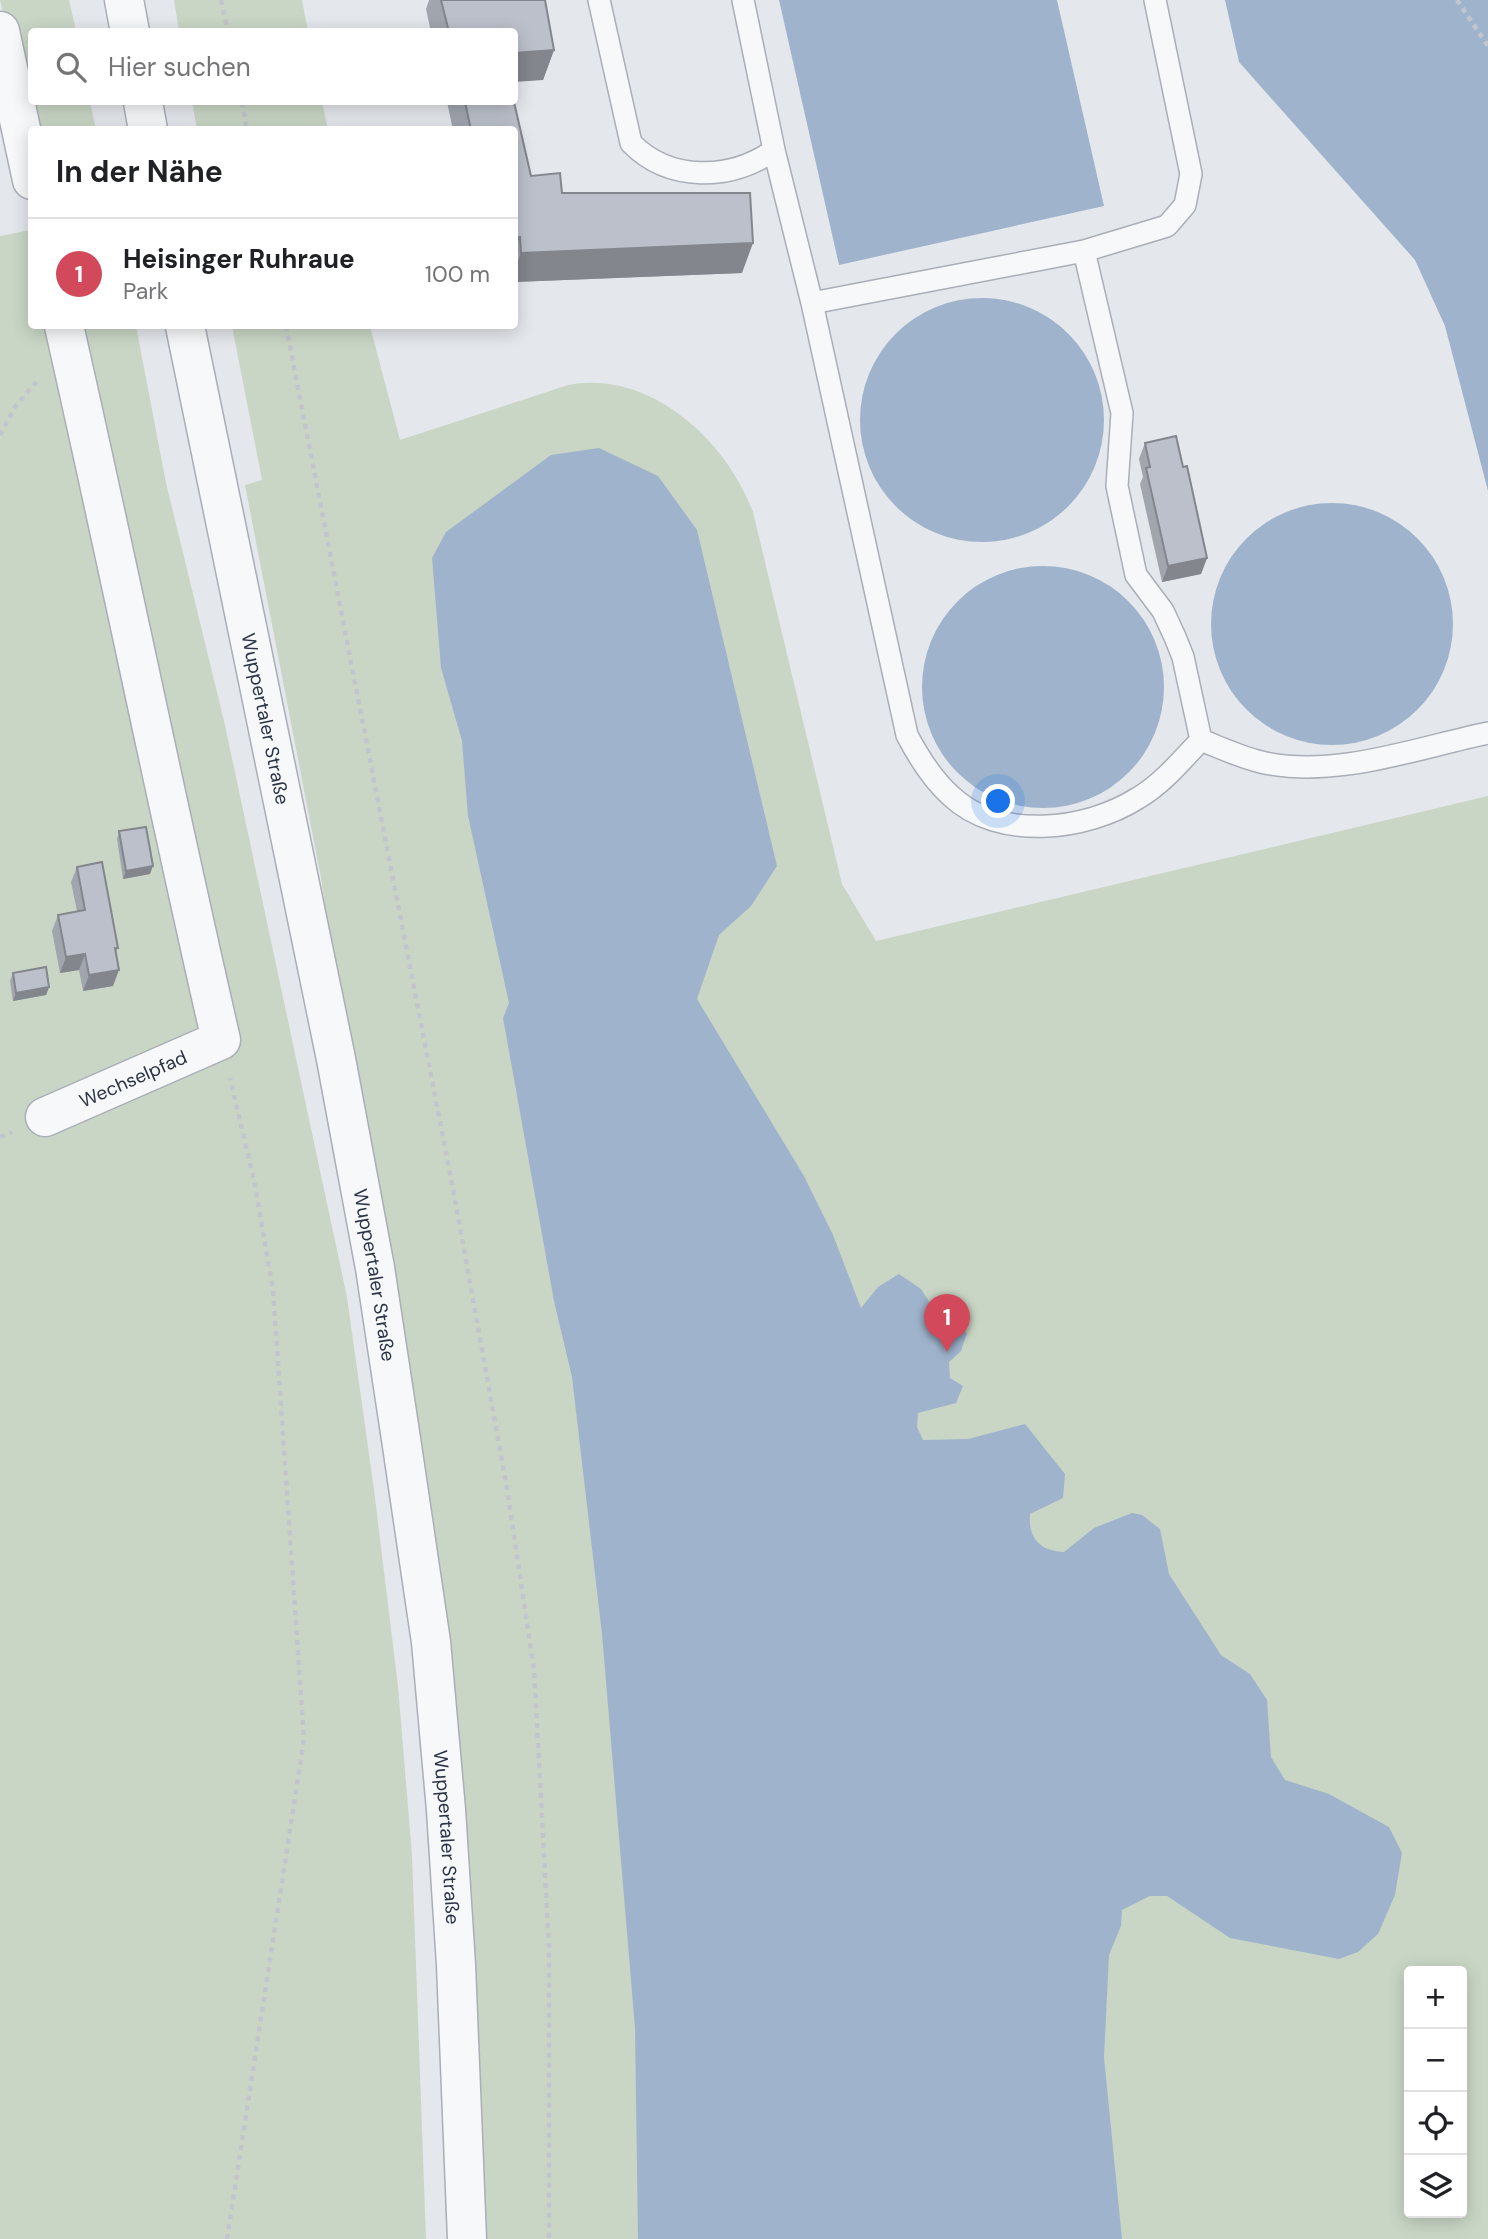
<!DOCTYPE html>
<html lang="de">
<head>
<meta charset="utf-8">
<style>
	body { margin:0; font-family:"DM Sans",sans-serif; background:#f6f6f6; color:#202124 }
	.controls { position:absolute; right:21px; bottom:21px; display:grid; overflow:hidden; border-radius:7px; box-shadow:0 4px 18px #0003 }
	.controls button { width:63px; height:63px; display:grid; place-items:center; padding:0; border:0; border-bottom:2px solid #e0e0e0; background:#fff; color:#202124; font:35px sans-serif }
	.you { position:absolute; left:999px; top:802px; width:24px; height:24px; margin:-18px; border:5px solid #fff; border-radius:50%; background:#1a73e8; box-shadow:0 0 0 10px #1a73e833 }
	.badge { display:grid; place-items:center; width:46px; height:46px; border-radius:50%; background:#d1495b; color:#fff; font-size:23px; font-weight:700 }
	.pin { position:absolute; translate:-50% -58px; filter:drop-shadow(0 2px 4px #0008) }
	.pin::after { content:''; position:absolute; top:37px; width:24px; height:21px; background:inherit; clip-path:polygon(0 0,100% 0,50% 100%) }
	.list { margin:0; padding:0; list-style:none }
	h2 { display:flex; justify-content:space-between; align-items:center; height:91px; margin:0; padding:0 28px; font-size:30px }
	h2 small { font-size:23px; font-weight:400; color:#757577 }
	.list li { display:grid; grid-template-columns:46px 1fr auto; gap:21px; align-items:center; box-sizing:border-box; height:112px; padding:0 28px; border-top:2px solid #e0e0e0 }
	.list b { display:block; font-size:26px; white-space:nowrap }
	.list p { margin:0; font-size:23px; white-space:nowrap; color:#757577 }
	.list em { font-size:23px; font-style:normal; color:#757577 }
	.icon { flex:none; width:38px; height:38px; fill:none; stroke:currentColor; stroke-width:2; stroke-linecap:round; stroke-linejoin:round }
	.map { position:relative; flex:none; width:1488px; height:2239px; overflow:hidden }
	.search { position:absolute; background:#fff; box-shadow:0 4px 18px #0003; left:28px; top:28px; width:490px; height:77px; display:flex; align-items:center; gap:18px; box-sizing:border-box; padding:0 24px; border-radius:7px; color:#757577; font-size:26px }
	.panel { position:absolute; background:#fff; box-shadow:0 4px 18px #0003; left:28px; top:126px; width:490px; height:203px; border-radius:7px }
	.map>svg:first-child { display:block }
</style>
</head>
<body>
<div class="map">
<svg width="1488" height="2239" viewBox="0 0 1488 2239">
	<rect width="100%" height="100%" fill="#e4e7ec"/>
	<path fill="#c9d6c5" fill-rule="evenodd" d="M0,0H69L76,31L32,32V102H90L96,129L31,130Z
		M174,0H302L308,31H179Z
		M192,102H322L328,129H197Z
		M31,230L32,326H136L166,483L224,721L347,1297L374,1490L398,1686L412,1855L426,2239H0V236Z
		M232,326H370L400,440L568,385C650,369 727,441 753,512L842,884L876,941L1488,796V2239H472L462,1963L347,1059L321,878L245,485L262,480ZM1409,1971H1462V2213H1409Z"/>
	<path fill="#9fb4cc" d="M779,0H1057L1104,206L839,265Z
		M1225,0H1488V491L1445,326L1415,260L1239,62Z
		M860 420a122 122 0 1 1 244 0a122 122 0 1 1-244 0Z
		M599,448L658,476L697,530L777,866L751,906L719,935L697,999L804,1176L833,1235L861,1308L878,1287L899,1274L921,1289L939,1317L967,1333L961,1351L949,1362L950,1378L963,1386L956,1403L918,1413L917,1427L923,1440L968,1439L1025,1424L1065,1474L1063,1498L1030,1514C1028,1538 1040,1551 1064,1552L1094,1528L1132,1513L1142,1515L1160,1529L1169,1574L1221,1655L1250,1674L1267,1700L1271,1757L1285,1780L1329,1794L1389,1827L1402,1853L1395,1895L1378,1934L1358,1952L1339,1959L1230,1938L1167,1896H1150L1122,1910L1121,1926L1109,1955L1104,2057L1122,2239H638L635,2028L602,1634L572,1377L554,1301L503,1018L509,1003L468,816L462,741L441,668L432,558L446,532L551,455Z
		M1211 624a121 121 0 1 1 242 0a121 121 0 1 1-242 0Z
		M922 687a121 121 0 1 1 242 0a121 121 0 1 1-242 0Z"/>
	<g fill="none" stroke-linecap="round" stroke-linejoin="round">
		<defs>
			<path id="service" d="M599,0L631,143C669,182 731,181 774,150L812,303L1084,251L1167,226L1185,205L1191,174L1155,0
				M743,0L774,150
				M1084,251L1122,413L1117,486L1136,575L1163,611L1175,637L1183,657L1201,740
				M812,303L907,735C919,758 932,779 951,796C999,841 1086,831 1138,798C1162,784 1182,760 1201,740C1221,748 1240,757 1261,762C1335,779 1416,748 1488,733"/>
			<g id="minor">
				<path d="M0,31L32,180"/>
				<path id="s1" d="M45,1117L221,1040C166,802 118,563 64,326"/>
			</g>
			<g id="tertiary">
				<path d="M124,0L130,32"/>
				<path d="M143,102L148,130"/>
				<path id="s2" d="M185,326L336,1059L375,1268L401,1439L431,1642L446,1810L456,1965L467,2239"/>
			</g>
		</defs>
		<use href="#service" stroke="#a9aeb7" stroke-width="24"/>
		<use href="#minor" stroke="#a9aeb7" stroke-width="41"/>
		<use href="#tertiary" stroke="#a9aeb7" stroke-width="41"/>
		<path stroke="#c2c5cb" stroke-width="4.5" stroke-dasharray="5 5" stroke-linecap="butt" d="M221,0L228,32
			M1457,0L1488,46
			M242,102L247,130
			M286,326L454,1194L507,1489L534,1670L549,1947V2239
			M0,435L15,407L37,381
			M0,1137L12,1132
			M227,2239L304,1739L273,1290L254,1180L230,1078"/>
		<use href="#service" stroke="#f7f8fa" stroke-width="21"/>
		<use href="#minor" stroke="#f7f8fa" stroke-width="38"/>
		<use href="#tertiary" stroke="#f7f8fa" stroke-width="38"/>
	</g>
	<path fill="#a1a5ae" d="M429,0H545L554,50L543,80L514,32H431L426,9Z
		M447,102H514L531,176L562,193L742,273L514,282V130H453Z
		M1145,443L1183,467L1207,558L1201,574L1162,582L1140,484L1143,477L1139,459Z
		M119,831L150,874L123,879L117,839Z
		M77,867L118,948L116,953L113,986L83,991L79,970L60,973L52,931L58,915L77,911L71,882Z
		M13,973L49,987L46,995L13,1001L10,981Z"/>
	<path fill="#83868d" d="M554,50L543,80L514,82V53Z
		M520,237L514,252V238Z
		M753,243L742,273L514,282V271L521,253Z
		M1207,558L1201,574L1162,582L1168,566Z
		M153,866L150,874L123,879L126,871Z
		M85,954L79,970L60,973L66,957Z
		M119,970L113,986L83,991L89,975Z
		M49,987L46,995L13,1001L16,993Z"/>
	<path fill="#bbc0ca" stroke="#83868d" stroke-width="2" d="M441,0H545L554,50L514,53V32H449Z
		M465,102H514L531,176L560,173L562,193H750L753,243L521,253L520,237L514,238V130H471Z
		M1176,436L1183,467L1187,466L1207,558L1168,566L1146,468L1150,467L1145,443Z
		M146,827L153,866L126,871L119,831Z
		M102,862L118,948H115L119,970L89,975L85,954L66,957L58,915L85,910L77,867Z
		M46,967L49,987L16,993L13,973Z"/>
	<g text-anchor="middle" stroke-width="5" stroke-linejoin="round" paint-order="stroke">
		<g font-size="19" fill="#2b3445" stroke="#f4f6f9">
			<text dy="7" stroke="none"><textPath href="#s2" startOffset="401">Wuppertaler Straße</textPath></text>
			<text dy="7" stroke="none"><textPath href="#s1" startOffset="96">Wechselpfad</textPath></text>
			<text dy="7" stroke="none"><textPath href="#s2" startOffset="968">Wuppertaler Straße</textPath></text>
			<text dy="7" stroke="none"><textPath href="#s2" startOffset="1535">Wuppertaler Straße</textPath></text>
		</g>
	</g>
</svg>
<div class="controls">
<button>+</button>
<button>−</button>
<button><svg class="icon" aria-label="locate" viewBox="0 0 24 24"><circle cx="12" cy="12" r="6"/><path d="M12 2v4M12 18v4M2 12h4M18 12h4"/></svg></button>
<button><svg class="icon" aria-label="layers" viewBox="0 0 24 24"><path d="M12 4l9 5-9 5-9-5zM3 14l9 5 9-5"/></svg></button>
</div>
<div class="you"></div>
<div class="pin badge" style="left:947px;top:1352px">1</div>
<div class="search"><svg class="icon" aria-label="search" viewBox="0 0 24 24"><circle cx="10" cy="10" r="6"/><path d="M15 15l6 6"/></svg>Hier suchen</div>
<section class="panel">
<h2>In der Nähe<small></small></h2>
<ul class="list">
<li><span class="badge">1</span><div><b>Heisinger Ruhraue</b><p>Park</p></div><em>100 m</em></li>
</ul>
</section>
</div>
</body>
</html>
